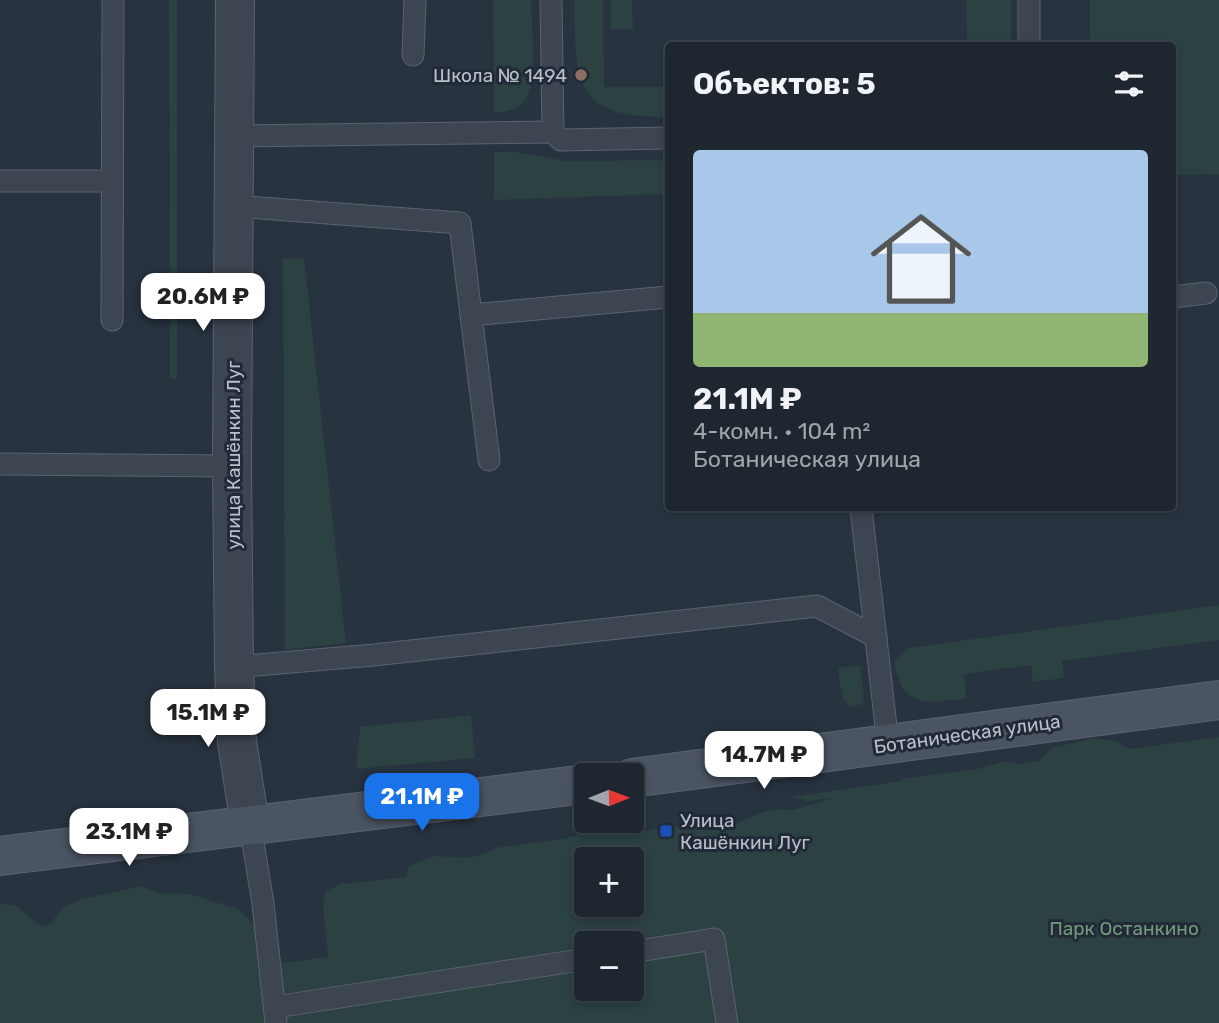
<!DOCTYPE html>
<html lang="ru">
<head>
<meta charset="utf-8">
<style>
  body { margin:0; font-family:Rubik,sans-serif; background:#2b323c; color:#f1f3f6; height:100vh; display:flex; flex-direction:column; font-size:26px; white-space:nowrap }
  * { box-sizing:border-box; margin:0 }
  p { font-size:23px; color:#a1a5ab }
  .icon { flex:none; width:38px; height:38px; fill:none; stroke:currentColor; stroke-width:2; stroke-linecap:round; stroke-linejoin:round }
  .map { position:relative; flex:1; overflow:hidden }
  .drawer { position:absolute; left:665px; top:42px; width:511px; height:469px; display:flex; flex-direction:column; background:#1e2630; border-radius:7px; box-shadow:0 4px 10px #0003,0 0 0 2px #3c434c }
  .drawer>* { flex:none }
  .needle { width:46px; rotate:89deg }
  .buttons { position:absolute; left:574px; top:763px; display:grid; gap:14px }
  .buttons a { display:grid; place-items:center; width:70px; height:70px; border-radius:7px; background:#1e2630; box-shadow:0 4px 10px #0003,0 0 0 2px #3c434c; font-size:35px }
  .price { position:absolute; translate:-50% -60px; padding:0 16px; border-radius:14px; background:#fff; color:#222; font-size:23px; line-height:46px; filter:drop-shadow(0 2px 4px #0008) }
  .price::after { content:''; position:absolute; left:50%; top:42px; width:21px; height:16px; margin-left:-10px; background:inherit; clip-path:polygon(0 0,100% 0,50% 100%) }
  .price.on { background:#1a73e8; color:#fff }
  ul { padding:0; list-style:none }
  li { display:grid; align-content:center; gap:14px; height:371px; padding:0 28px }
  li span { display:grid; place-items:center; height:217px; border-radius:7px; color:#555 }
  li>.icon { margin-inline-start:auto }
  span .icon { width:126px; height:126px; fill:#fffc; stroke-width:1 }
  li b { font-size:30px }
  h2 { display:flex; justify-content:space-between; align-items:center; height:84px; padding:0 28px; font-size:30px }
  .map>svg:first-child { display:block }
  .green { fill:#2b4142; fill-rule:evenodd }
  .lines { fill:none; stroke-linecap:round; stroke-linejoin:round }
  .service-casing { stroke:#5a636e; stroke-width:23 }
  .minor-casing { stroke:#5a636e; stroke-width:40 }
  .secondary-casing { stroke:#5a636e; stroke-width:40 }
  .service { stroke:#3c4550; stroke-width:21 }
  .minor { stroke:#3c4550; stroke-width:38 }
  .secondary { stroke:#4b5463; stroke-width:38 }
  .education-dot { fill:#8d6e63; stroke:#212a36; stroke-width:2.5 }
  .transit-dot { fill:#1a4fb4; stroke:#212a36; stroke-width:2.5 }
  .labels { text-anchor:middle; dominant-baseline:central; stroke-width:6; stroke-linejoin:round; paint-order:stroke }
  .poi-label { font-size:19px; fill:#b9c0ca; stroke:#212a36; text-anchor:end }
  .street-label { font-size:19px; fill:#b9c0ca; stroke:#212a36 }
  .park-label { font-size:19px; fill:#729a7b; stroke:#212a36 }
</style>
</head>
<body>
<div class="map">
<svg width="1219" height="1023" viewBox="0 0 1219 1023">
  <rect width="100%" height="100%" fill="#283340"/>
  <g class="green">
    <polygon points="169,0 177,0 177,378 170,378"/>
    <path d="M493,0H531C531,23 539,86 524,102C516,110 505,112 494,113Z"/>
    <path d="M574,0H603L604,87H668V117C572,118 576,82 574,0Z"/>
    <polygon points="611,0 632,0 633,29 611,29"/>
    <polygon points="966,0 1011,0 1011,45 967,45"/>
    <polygon points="1090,0 1219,0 1219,174 1173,175 1172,46 1090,45"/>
    <polygon points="494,152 515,152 566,161 668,160 668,194 494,200"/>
    <polygon points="304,258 346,643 285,650 283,259"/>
    <path d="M1219,605V640L1062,661L1064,678L1033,682L1031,665L964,674L966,698C929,704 901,709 894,661L909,648Z"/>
    <path d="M860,665L864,696L862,704L852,707C839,700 840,681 838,668Z"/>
    <polygon points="471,715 475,758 356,769 360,727"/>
    <path d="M1219,737V1023H0V904L15,905L41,926L50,924L64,907L82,899L141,886L159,893L189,894L238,909L257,927L263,944L259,966L328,957L323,903L326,891L341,884L406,877L408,866L434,856L471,858L500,847L564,839L593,830L637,832L717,819L735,824L763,812L776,809L792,810L834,798L807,801L792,797L901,781L905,778L978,769L1005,761L1017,764L1039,761L1052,748L1095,738L1117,741L1129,749ZM586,859H632V905H586ZM586,943H632V989H586Z"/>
  </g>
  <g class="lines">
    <defs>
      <g id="service">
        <polyline points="551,0 553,132"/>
        <polyline points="1029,0 1029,46"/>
        <polyline points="413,55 415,0"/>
        <polyline points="234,136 553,132 561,140 668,138"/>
        <polyline points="0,181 112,181"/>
        <polyline points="234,206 460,223 471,315 668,297"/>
        <polyline points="1172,297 1206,293"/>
        <polyline points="471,315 489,460"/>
        <polyline points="112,320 113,0"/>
        <polyline points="0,464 232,466"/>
        <polyline points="861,508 888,744"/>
        <polyline points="234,667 374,655 817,606 876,637"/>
        <polyline points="250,824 263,904 276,1023"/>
        <polyline points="632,952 714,939 727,1023"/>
        <polyline points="275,1007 586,959"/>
      </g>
      <polyline id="minor" points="235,0 232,466 234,667 237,742 250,824"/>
      <g id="secondary">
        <polyline points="632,778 1219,700"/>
        <polyline points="0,856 586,784"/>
      </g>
    </defs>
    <use href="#service" class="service-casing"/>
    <use href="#minor" class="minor-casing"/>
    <use href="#secondary" class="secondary-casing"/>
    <use href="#service" class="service"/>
    <use href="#minor" class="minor"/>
    <use href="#secondary" class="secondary"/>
  </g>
  <circle class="education-dot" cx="581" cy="75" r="7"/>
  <rect class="transit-dot" x="659" y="824" width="14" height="14" rx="3.5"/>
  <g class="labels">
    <g class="poi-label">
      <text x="567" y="75">Школа № 1494</text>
      <text x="680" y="820" text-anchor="start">Улица<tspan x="680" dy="22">Кашёнкин Луг</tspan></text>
    </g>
    <g class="street-label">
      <text transform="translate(233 455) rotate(-90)">улица Кашёнкин Луг</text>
      <text transform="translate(967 734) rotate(-8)">Ботаническая улица</text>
    </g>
    <g class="park-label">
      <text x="1124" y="928">Парк Останкино</text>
    </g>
  </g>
</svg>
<div class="buttons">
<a><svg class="needle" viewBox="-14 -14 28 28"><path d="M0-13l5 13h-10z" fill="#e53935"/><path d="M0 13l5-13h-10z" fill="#a1a5ab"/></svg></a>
<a>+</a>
<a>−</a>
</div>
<b class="price" style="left:203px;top:333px">20.6M ₽</b>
<b class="price" style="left:208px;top:749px">15.1M ₽</b>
<b class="price" style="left:764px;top:791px">14.7M ₽</b>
<b class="price on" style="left:422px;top:833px">21.1M ₽</b>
<b class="price" style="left:129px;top:868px">23.1M ₽</b>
<section class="drawer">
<h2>Объектов: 5<svg class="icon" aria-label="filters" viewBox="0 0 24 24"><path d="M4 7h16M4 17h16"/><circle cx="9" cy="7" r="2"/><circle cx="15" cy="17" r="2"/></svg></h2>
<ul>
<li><span style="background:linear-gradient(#a9c7e8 75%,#8fb573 0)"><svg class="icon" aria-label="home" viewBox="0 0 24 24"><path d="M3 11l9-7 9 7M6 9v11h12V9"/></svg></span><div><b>21.1M ₽</b><p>4-комн. · 104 m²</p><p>Ботаническая улица</p></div></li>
</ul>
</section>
</div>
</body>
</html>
